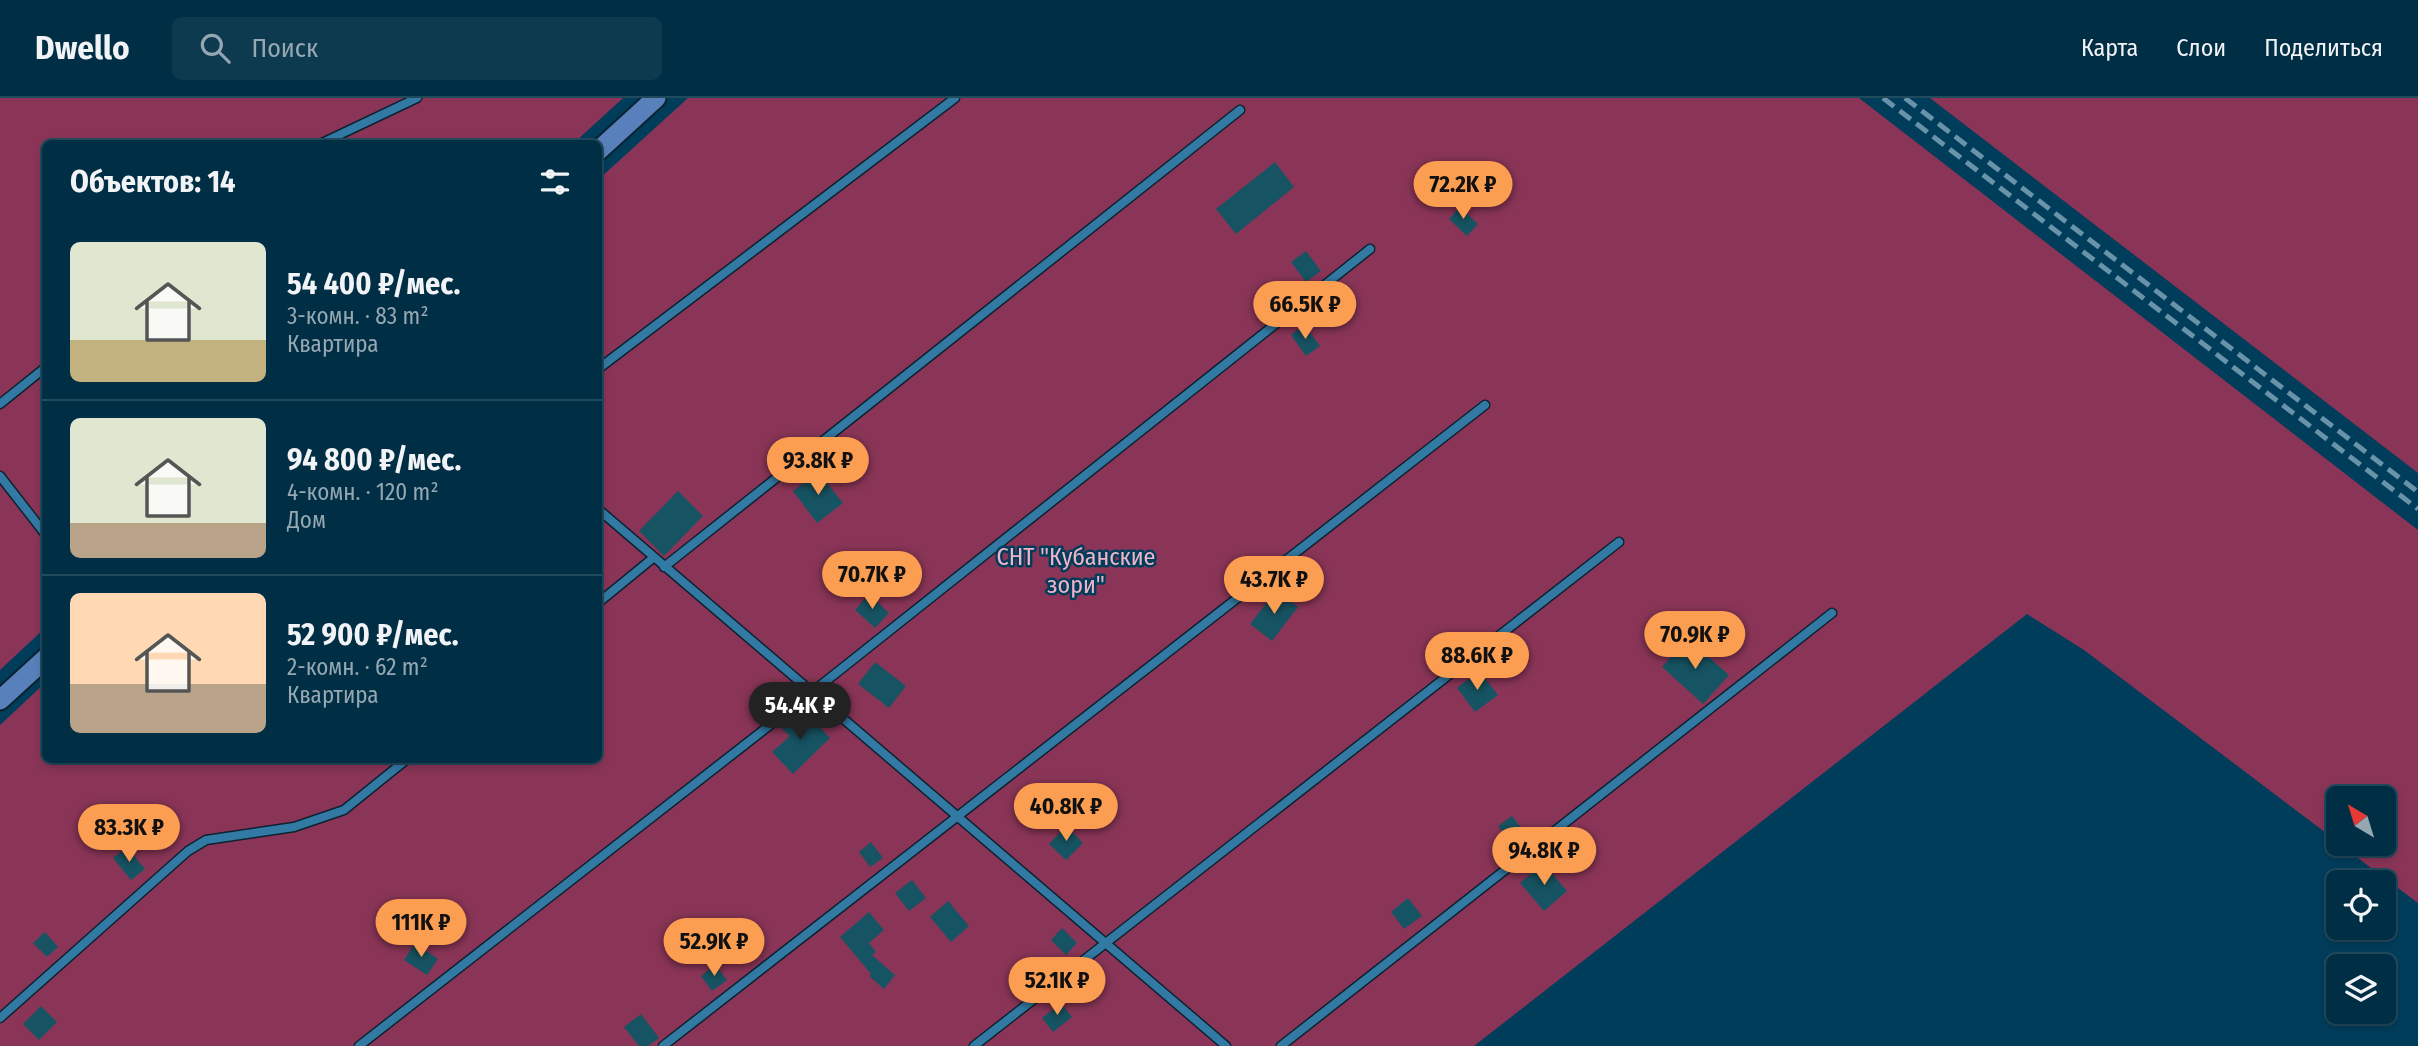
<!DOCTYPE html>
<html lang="ru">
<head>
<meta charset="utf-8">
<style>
  body { margin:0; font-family:"Fira Sans Condensed",sans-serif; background:#0e3a4f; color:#f1f3f6; height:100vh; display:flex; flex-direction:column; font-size:26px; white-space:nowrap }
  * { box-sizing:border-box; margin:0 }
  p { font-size:23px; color:#95a8b2 }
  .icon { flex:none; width:38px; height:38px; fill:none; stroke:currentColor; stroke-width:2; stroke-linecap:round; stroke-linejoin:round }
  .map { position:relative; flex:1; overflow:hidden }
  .sheet { position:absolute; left:42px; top:42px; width:560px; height:623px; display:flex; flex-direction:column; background:#002e44; border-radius:10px; box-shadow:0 4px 10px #0003,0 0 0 2px #224a5d }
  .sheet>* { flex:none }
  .needle { width:46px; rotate:322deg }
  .tools { position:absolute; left:2326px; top:688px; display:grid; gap:14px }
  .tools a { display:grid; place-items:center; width:70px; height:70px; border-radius:10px; background:#002e44; box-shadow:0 4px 10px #0003,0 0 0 2px #224a5d; font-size:35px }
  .price { position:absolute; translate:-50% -60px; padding:0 16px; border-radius:24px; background:#fb9e51; color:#111; font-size:23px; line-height:46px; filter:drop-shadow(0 2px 4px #0008) }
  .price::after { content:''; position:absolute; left:50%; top:42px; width:21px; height:16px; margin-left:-10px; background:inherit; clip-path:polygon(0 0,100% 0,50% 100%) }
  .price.selected { background:#222; color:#fff }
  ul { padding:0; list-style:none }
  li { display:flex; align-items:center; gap:21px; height:175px; padding:0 28px }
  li+li { border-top:2px solid #224a5d }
  li span { display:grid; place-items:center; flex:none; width:196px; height:140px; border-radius:10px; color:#555 }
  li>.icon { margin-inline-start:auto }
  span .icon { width:84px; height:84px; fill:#fffc; stroke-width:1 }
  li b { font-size:30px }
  h2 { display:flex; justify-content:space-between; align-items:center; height:84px; padding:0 28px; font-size:30px }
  header { display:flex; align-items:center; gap:42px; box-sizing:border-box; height:98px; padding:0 35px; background:#002e44; border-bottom:2px solid #224a5d }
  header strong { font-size:33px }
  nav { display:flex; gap:38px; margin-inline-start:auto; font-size:24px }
  .search { width:490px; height:63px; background:#0e3a4f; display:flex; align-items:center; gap:18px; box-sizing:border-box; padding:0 24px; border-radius:10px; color:#95a8b2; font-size:26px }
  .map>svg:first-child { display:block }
  .green { fill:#8a3557 }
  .building { fill:#175463 }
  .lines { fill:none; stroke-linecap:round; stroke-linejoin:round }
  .service-casing { stroke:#0c2230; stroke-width:11 }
  .secondary-casing { stroke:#0c2230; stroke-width:23 }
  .service { stroke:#327aa4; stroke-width:8 }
  .secondary { stroke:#5881bb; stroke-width:19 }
  .rail { stroke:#6993a9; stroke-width:5; stroke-dasharray:14 7; stroke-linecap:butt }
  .labels { text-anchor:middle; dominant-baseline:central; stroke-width:5; stroke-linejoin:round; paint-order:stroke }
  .park-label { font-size:24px; fill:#f1b3c7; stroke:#003d5b }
</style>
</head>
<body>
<header>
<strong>Dwello</strong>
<div class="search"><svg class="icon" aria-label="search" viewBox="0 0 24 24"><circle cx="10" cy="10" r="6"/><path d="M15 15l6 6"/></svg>Поиск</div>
<nav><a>Карта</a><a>Слои</a><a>Поделиться</a></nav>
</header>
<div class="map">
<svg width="2418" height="948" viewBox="0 0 2418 948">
  <rect width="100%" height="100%" fill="#003d5b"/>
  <g class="green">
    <polygon points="0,0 623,0 574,45 46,46 45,530 0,572"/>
    <polygon points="688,0 1859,0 2418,432 2418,805 2339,746 2384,746 2384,700 2338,700 2338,744 2084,552 2027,516 1474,948 0,948 0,627 45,585 46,662 598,662 599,81"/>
    <polygon points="1930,0 2418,0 2418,375"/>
  </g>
  <g class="building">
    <polygon points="1275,64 1294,89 1236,136 1216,111"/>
    <polygon points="1460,109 1478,126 1467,138 1449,121"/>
    <polygon points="1306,153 1321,173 1306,184 1291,164"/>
    <polygon points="1304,227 1320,248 1306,258 1291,237"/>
    <polygon points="818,374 843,405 817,425 793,393"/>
    <polygon points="678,393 703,418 664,458 639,433"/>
    <polygon points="1276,493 1298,509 1272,543 1250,526"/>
    <polygon points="869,496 889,515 875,530 855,512"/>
    <polygon points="1687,540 1729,577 1703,606 1662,569"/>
    <polygon points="875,564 906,588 889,610 858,586"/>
    <polygon points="1479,573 1498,597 1475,614 1457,590"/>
    <polygon points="802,611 830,640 793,676 772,654 790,638 782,631"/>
    <polygon points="1512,718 1524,734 1511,744 1498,728"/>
    <polygon points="1066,728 1083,745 1066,762 1049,746"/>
    <polygon points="871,744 883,760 870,769 859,754"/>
    <polygon points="127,749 145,771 131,782 113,760"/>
    <polygon points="1543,765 1567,793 1544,813 1520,785"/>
    <polygon points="912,782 926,800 909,813 895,795"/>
    <polygon points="1408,800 1422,818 1404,831 1391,814"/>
    <polygon points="948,803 969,828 951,844 930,819"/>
    <polygon points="869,814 884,832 869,845 876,854 872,857 895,877 884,891 869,878 871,876 840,839"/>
    <polygon points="1062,830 1077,845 1066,857 1051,842"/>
    <polygon points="45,834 58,849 47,859 33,845"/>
    <polygon points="415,845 438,861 427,877 404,862"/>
    <polygon points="715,867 727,882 712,893 701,878"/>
    <polygon points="1061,905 1072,919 1053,934 1042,920"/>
    <polygon points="41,908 57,924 39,942 23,926"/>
    <polygon points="641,916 659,940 648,948 639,948 624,929"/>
  </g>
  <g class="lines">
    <defs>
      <g id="service">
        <polyline points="320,46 417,0"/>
        <polyline points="598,271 955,0"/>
        <polyline points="0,306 46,269"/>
        <polyline points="0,378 46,437"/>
        <polyline points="598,411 1226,948"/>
        <polyline points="664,469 1240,12"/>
        <polyline points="598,505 653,460"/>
        <polyline points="0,920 188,753 206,742 294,729 344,712 406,662"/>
        <polyline points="359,948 811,595 1370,151"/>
        <polyline points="663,948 1485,307"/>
        <polyline points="974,948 1619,444"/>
        <polyline points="1281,948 1832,515"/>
      </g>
      <g id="secondary">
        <polyline points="598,53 656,0"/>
        <polyline points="0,602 46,560"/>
      </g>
    </defs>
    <use href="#service" class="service-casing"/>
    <use href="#secondary" class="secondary-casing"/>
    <use href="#service" class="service"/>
    <use href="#secondary" class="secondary"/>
    <g class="rail">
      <polyline points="1883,0 2418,411"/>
      <polyline points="1905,0 2418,394"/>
    </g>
  </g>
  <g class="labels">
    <g class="park-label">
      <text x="1076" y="459">СНТ "Кубанские<tspan x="1076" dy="28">зори"</tspan></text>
    </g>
  </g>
</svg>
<div class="tools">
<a><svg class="needle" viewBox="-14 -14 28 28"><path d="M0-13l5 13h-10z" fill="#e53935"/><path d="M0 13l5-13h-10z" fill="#95a8b2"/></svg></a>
<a><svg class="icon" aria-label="locate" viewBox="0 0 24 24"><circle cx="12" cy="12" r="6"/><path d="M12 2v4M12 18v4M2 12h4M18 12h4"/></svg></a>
<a><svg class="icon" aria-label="layers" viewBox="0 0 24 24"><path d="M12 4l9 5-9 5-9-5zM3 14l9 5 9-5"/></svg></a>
</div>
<b class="price" style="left:1463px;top:123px">72.2K ₽</b>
<b class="price" style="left:1305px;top:243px">66.5K ₽</b>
<b class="price" style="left:818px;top:399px">93.8K ₽</b>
<b class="price" style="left:872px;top:513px">70.7K ₽</b>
<b class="price" style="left:1274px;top:518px">43.7K ₽</b>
<b class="price" style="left:1695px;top:573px">70.9K ₽</b>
<b class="price" style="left:1477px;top:594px">88.6K ₽</b>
<b class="price selected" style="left:800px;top:644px">54.4K ₽</b>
<b class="price" style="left:1066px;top:745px">40.8K ₽</b>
<b class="price" style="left:129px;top:766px">83.3K ₽</b>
<b class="price" style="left:1544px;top:789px">94.8K ₽</b>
<b class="price" style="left:421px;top:861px">111K ₽</b>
<b class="price" style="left:714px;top:880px">52.9K ₽</b>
<b class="price" style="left:1057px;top:919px">52.1K ₽</b>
<section class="sheet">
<h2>Объектов: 14<svg class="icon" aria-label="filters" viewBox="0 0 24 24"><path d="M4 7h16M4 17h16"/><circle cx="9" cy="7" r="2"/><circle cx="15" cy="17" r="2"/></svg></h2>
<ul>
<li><span style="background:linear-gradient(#dfe7d0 70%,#c2b280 0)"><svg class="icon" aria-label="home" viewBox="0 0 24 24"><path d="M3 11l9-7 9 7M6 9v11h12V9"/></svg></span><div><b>54 400 ₽/мес.</b><p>3-комн. · 83 m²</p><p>Квартира</p></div></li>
<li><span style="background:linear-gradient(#dfe7d0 75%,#b9a48a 0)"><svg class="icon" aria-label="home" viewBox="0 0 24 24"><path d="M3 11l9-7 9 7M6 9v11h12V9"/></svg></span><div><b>94 800 ₽/мес.</b><p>4-комн. · 120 m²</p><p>Дом</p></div></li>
<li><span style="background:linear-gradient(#ffd9b3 65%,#b9a48a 0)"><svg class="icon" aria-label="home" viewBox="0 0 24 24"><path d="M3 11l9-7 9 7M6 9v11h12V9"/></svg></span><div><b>52 900 ₽/мес.</b><p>2-комн. · 62 m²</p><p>Квартира</p></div></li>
</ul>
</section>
</div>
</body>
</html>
